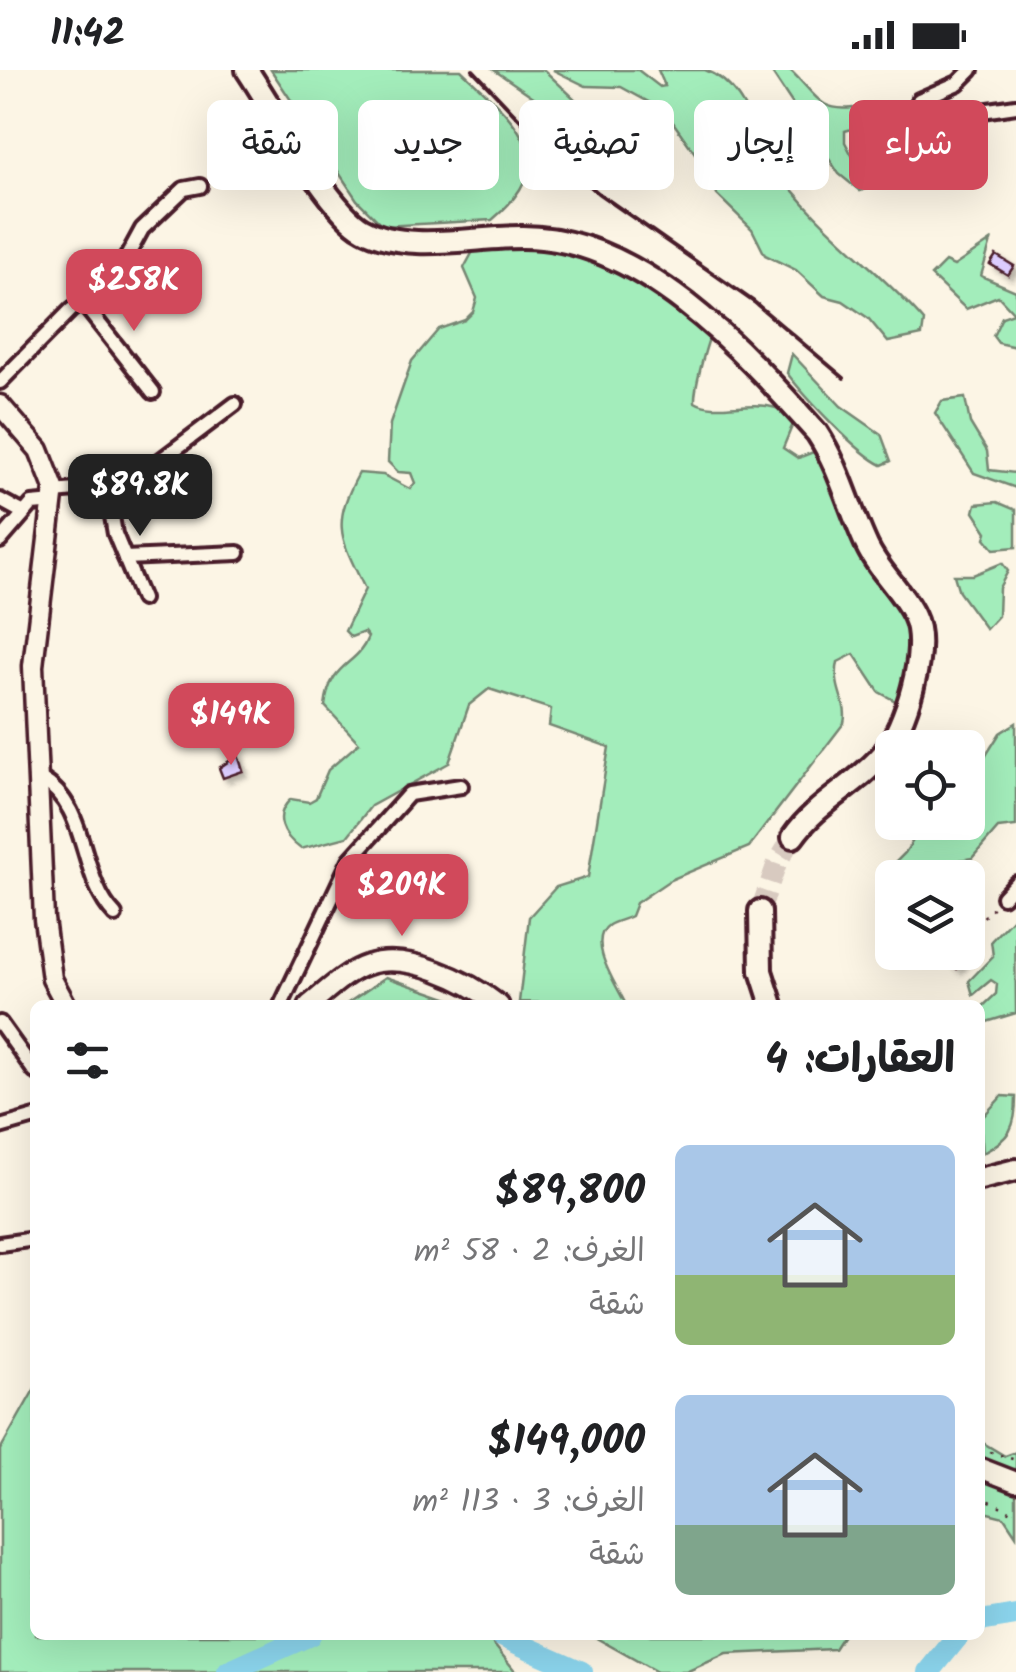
<!DOCTYPE html>
<html lang="ar">
<head>
<meta charset="utf-8">
<style>
  body { margin:0; font-family:Kalam,"Playpen Sans Arabic",sans-serif; background:#f6f6f6; color:#202124; direction:rtl; height:100vh; display:flex; flex-direction:column; font-size:38px; white-space:nowrap }
  * { box-sizing:border-box; margin:0 }
  p { font-size:32px; color:#757577 }
  .icon { flex:none; width:55px; height:55px; fill:none; stroke:currentColor; stroke-width:2; stroke-linecap:round; stroke-linejoin:round }
  .map { position:relative; flex:1; overflow:hidden; direction:ltr }
  .side { position:absolute; left:30px; top:930px; width:955px; height:640px; display:flex; flex-direction:column; background:#fff; border-radius:15px; box-shadow:0 10px 40px #0002; direction:rtl }
  .side>* { flex:none }
  .top-card { position:absolute; left:30px; top:30px; width:958px; height:90px; direction:rtl; display:flex; gap:20px }
  .fabs { position:absolute; left:875px; top:660px; display:grid; gap:20px }
  .fabs a { display:grid; place-items:center; width:110px; height:110px; border-radius:15px; background:#fff; box-shadow:0 10px 40px #0002; font-size:50px }
  .price { position:absolute; translate:-50% -85px; padding:0 22px; border-radius:20px; background:#d1495b; color:#fff; font-size:32px; line-height:65px; filter:drop-shadow(0 2px 5px #0008) }
  .price::after { content:''; position:absolute; left:50%; top:60px; width:30px; height:22px; margin-left:-15px; background:inherit; clip-path:polygon(0 0,100% 0,50% 100%) }
  .price.active { background:#222; color:#fff }
  ul { padding:0; list-style:none }
  li { display:flex; align-items:center; gap:30px; height:250px; padding:0 30px }
  li span { display:grid; place-items:center; flex:none; width:280px; height:200px; border-radius:15px; color:#555 }
  li>.icon { margin-inline-start:auto }
  span .icon { width:120px; height:120px; fill:#fffc; stroke-width:1 }
  li b { font-size:42px }
  h2 { display:flex; justify-content:space-between; align-items:center; height:120px; padding:0 30px; font-size:42px }
  .pill { padding:0 35px; border-radius:15px; background:#fff; box-shadow:0 10px 40px #0002; font-size:35px; line-height:90px }
  .pill.active { background:#d1495b; color:#fff }
  .status { display:flex; justify-content:space-between; align-items:center; height:70px; padding:0 50px; background:#fff; direction:ltr }
  .status svg { height:28px; fill:currentColor }
  .map>svg:first-child { display:block }
  .green { fill:#a3edbb; stroke:#768673; stroke-width:2.5 }
  .lines { fill:none; stroke-linecap:round; stroke-linejoin:round }
  .river { stroke:#8bd4ec; stroke-width:22 }
  .building { fill:#dcccfe; stroke:#4a1f2b; stroke-width:2.5; filter:url(#shadow) }
  .primary-tunnel { stroke:#d8cac0; stroke-width:20; stroke-dasharray:20 10; stroke-linecap:butt }
  .minor-casing { stroke:#4a1f2b; stroke-width:20 }
  .secondary-casing { stroke:#4a1f2b; stroke-width:25 }
  .primary-casing { stroke:#4a1f2b; stroke-width:28 }
  .path { stroke:#4a1f2b; stroke-width:2.5; stroke-dasharray:2.5 8; stroke-linecap:butt }
  .minor { stroke:#fcf5e5; stroke-width:12 }
  .secondary { stroke:#fcf5e5; stroke-width:18 }
  .primary { stroke:#fcf5e5; stroke-width:20 }
  .rail { stroke:#4a1f2b; stroke-width:4 }
</style>
</head>
<body>
<div class="status"><b>11:42</b><svg viewBox="0 0 49 12"><path d="M0 12V9h3v3zM5 12V6h3v6zM10 12V3h3v9zM15 12V0h3v12zM26 1h20v11H26zM47 4h2v5h-2z"/></svg></div>
<div class="map">
<svg width="1016" height="1602" viewBox="0 0 1016 1602">
  <defs>
    <filter id="shadow"><feDropShadow dx="4.5" dy="4.5" stdDeviation="2.5" flood-color="#0004"/></filter>
  </defs>
  <rect width="100%" height="100%" fill="#fcf5e5"/>
  <filter id="ink" filterUnits="userSpaceOnUse"><feTurbulence type="fractalNoise" baseFrequency=".01" numOctaves="2"/><feDisplacementMap in="SourceGraphic" scale="20" xChannelSelector="R" yChannelSelector="G"/><feConvolveMatrix kernelMatrix="1 2 1 2 8 2 1 2 1" color-interpolation-filters="sRGB"/></filter>
  <g filter="url(#ink)">
    <g class="green">
      <path d="M271,0H461C513,50 566,88 492,150L383,156L357,130Z"/>
      <polygon points="494,0 544,0 592,45 594,58 573,54"/>
      <path d="M553,0H638L660,17L665,16L658,0C671,0 692,0 705,0C745,14 755,66 775,97C816,157 877,197 924,251L922,265L888,272L868,248L843,231L824,226L796,200L765,185L752,159L717,125L713,100L699,89L665,41L621,17L586,16Z"/>
      <path d="M770,0H790C816,24 818,42 853,38L861,56L845,61V72L869,118L860,121L839,104Z"/>
      <polygon points="991,171 981,206 1016,221 1016,277 998,273 993,266 1002,247 1014,243 998,226 966,239 931,206 945,192 954,196"/>
      <path d="M512,176L580,180L649,215L710,266C705,279 694,320 695,332C719,347 767,321 795,349L783,378L798,388L821,379L906,545L910,572L901,634L879,622L854,584L838,592C832,621 849,632 844,653L749,777L670,810L636,833L631,846C624,850 615,851 609,855C585,871 618,917 626,935L519,932L529,847L556,817L588,807L609,677L549,656L551,639L489,619L469,635L449,693L371,736L347,767L301,779C283,766 272,746 291,729L309,732L316,728L328,700L359,673L325,636C330,591 357,597 368,567L364,562L351,567L345,561L365,519C341,468 330,456 359,403L383,405L410,419L415,413L411,403L398,402L388,392L390,354L412,291L439,259L465,250L473,242L477,228L464,198L475,178Z"/>
      <path d="M792,284L841,336L881,364L891,391L882,395C857,383 805,327 787,303Z"/>
      <polygon points="965,328 970,353 987,381 989,400 1016,403 1016,418 974,403 935,343 942,331"/>
      <polygon points="997,432 1016,440 1016,477 994,479 985,468 987,462 974,442 976,434"/>
      <polygon points="1002,493 1008,501 999,518 998,546 986,559 959,522 954,505 973,505"/>
      <polygon points="1016,653 1016,756 998,758 972,788 948,792 945,807 892,808 892,847 876,837 878,810 905,783 924,753 968,752 968,714 1000,663"/>
      <polygon points="1015,846 1016,943 980,954 980,939 996,924 997,914 991,910 973,925 969,911 993,886 991,871"/>
      <polygon points="386,907 467,935 345,935"/>
      <path d="M1002,1026L1016,1027C1016,1058 1010,1068 983,1083L980,1050Z"/>
      <polygon points="35,1318 35,1565 486,1565 516,1602 0,1602 0,1380"/>
      <polygon points="980,1371 1005,1386 1016,1382 1016,1465 1004,1447 980,1441"/>
      <polygon points="591,1565 843,1565 834,1579 726,1584 686,1602 657,1602"/>
    </g>
    <g class="lines">
      <g class="river">
        <polyline points="980,1551 1016,1545"/>
        <polyline points="499,1565 582,1602"/>
        <polyline points="228,1602 310,1565"/>
        <polyline points="929,1602 959,1565"/>
      </g>
    </g>
    <g class="building">
      <polygon points="996,185 1014,196 1008,205 990,194"/>
      <polygon points="238,685 243,701 223,708 219,698"/>
      <polygon points="968,876 973,882 957,899 940,882 968,882"/>
    </g>
    <g class="lines">
      <polyline class="primary-tunnel" points="760,841 777,793 793,767"/>
      <defs>
        <g id="minor">
          <polyline points="971,0 958,13 919,30 917,43 934,48 1016,36"/>
          <polyline points="82,232 153,322"/>
          <polyline points="0,312 71,240 117,205 142,159 184,119 200,116"/>
          <polyline points="107,417 115,464 142,529"/>
          <polyline points="54,422 109,417 137,408 235,334"/>
          <polyline points="0,430 22,442"/>
          <polyline points="0,471 32,434 54,432"/>
          <polyline points="125,488 238,483"/>
          <path d="M41,709C90,737 78,807 115,845"/>
          <polyline points="1003,827 1016,813"/>
          <polyline points="281,935 350,790 409,724 461,716"/>
          <polyline points="0,953 35,1002"/>
          <polyline points="0,1057 35,1047"/>
          <polyline points="0,1174 35,1169"/>
        </g>
        <g id="secondary">
          <polyline points="0,335 39,380 54,418 33,596 44,849 52,909 66,935"/>
          <path d="M309,935C327,921 345,902 367,895C408,881 468,911 499,935"/>
          <polyline points="980,1398 1016,1412"/>
        </g>
        <g id="primary">
          <path d="M247,0C272,37 329,141 363,159C406,183 473,167 521,167C640,166 743,280 817,363C840,398 849,438 867,476C879,502 902,520 914,546C930,578 905,658 883,684C856,716 816,733 793,767"/>
          <polyline points="760,841 761,901 772,935"/>
          <polyline points="980,1109 1016,1100"/>
        </g>
      </defs>
      <use href="#minor" class="minor-casing"/>
      <use href="#secondary" class="secondary-casing"/>
      <use href="#primary" class="primary-casing"/>
      <g class="path">
        <polyline points="969,862 996,834"/>
        <polyline points="980,1379 1016,1390"/>
        <polyline points="980,1426 1016,1444"/>
      </g>
      <use href="#minor" class="minor"/>
      <use href="#secondary" class="secondary"/>
      <use href="#primary" class="primary"/>
      <g class="rail">
        <polyline points="473,0 545,76 598,123 754,232 844,308"/>
        <polyline points="530,44 613,103"/>
      </g>
    </g>
  </g>
</svg>
<div class="fabs">
<a><svg class="icon" aria-label="locate" viewBox="0 0 24 24"><circle cx="12" cy="12" r="6"/><path d="M12 2v4M12 18v4M2 12h4M18 12h4"/></svg></a>
<a><svg class="icon" aria-label="layers" viewBox="0 0 24 24"><path d="M12 4l9 5-9 5-9-5zM3 14l9 5 9-5"/></svg></a>
</div>
<b class="price" style="left:134px;top:264px">$258K</b>
<b class="price active" style="left:140px;top:469px">$89.8K</b>
<b class="price" style="left:231px;top:698px">$149K</b>
<b class="price" style="left:402px;top:869px">$209K</b>
<div class="top-card">
<a class="pill active">شراء</a>
<a class="pill">إيجار</a>
<a class="pill">تصفية</a>
<a class="pill">جديد</a>
<a class="pill">شقة</a>
</div>
<section class="side">
<h2>العقارات: 4<svg class="icon" aria-label="filters" viewBox="0 0 24 24"><path d="M4 7h16M4 17h16"/><circle cx="9" cy="7" r="2"/><circle cx="15" cy="17" r="2"/></svg></h2>
<ul>
<li><span style="background:linear-gradient(#a9c7e8 65%,#8fb573 0)"><svg class="icon" aria-label="home" viewBox="0 0 24 24"><path d="M3 11l9-7 9 7M6 9v11h12V9"/></svg></span><div><b>$89,800</b><p>الغرف: 2 · 58 m²</p><p>شقة</p></div></li>
<li><span style="background:linear-gradient(#a9c7e8 65%,#7fa58c 0)"><svg class="icon" aria-label="home" viewBox="0 0 24 24"><path d="M3 11l9-7 9 7M6 9v11h12V9"/></svg></span><div><b>$149,000</b><p>الغرف: 3 · 113 m²</p><p>شقة</p></div></li>
</ul>
</section>
</div>
</body>
</html>
